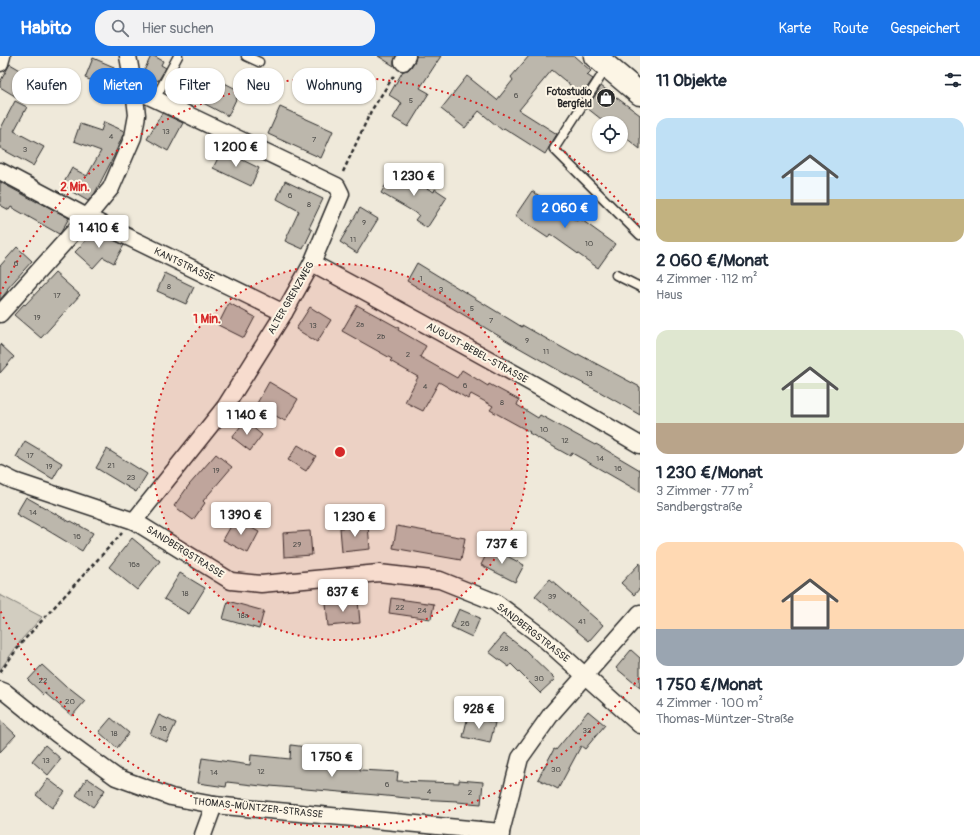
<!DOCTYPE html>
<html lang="de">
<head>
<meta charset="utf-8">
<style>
  body { margin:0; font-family:Pangolin,sans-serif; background:#f2f2f3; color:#1f2937; height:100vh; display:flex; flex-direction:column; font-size:15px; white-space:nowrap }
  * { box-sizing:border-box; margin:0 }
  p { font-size:13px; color:#747a83 }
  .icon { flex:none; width:22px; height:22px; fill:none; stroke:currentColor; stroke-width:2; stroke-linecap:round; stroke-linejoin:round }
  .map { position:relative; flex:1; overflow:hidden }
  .panel { display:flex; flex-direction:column; background:#fff; width:340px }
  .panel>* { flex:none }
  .banner { position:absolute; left:12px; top:12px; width:380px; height:36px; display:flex; gap:8px }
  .fabs { position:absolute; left:592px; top:60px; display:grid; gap:8px }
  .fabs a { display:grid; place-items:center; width:36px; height:36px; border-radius:50%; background:#fff; box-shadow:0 1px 3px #0004; font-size:20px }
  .price { position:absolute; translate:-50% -34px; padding:0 9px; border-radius:4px; background:#fff; color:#222; font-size:13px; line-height:26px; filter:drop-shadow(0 1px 2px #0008) }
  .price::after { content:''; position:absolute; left:50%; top:24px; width:12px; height:9px; margin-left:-6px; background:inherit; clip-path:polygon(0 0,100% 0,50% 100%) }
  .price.on { background:#1a73e8; color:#fff }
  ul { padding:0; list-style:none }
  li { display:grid; align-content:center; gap:8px; height:212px; padding:0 16px }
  li span { display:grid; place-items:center; height:124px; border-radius:12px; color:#555 }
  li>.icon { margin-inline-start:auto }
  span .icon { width:72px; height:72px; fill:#fffc; stroke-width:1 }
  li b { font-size:17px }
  h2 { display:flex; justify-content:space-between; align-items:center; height:48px; padding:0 16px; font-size:17px }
  .chip { padding:0 14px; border-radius:16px; background:#fff; box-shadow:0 1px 3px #0004; font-size:14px; line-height:36px }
  .chip.on { background:#1a73e8; color:#fff }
  header { display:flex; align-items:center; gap:24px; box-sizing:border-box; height:56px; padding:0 20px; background:#1a73e8; color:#fff }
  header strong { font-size:19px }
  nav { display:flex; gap:22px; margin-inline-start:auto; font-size:14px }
  .search { width:280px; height:36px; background:#f2f2f3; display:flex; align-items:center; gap:10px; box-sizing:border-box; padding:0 14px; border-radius:16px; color:#747a83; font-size:15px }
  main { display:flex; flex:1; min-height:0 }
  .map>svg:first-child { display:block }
  .green { fill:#d2cdc0; stroke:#7e7c76 }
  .building { fill:#bcb7ac; stroke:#2b2b2b }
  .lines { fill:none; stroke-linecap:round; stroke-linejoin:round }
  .lane-casing { stroke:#2b2b2b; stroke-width:11 }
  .street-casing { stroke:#2b2b2b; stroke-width:19 }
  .primary-casing { stroke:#2b2b2b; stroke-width:25 }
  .path { stroke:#2b2b2b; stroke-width:2.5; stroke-dasharray:4 3; stroke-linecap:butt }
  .lane { stroke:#fcf5e5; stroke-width:8 }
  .street { stroke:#fcf5e5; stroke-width:16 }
  .primary { stroke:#fcf5e5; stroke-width:22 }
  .ring { fill:none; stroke:#d62828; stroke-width:2; stroke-dasharray:2 4 }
  .labels { text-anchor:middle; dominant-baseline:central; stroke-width:4; stroke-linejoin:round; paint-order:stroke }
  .number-label { font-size:8px; fill:#4f4e4b }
  .poi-label { font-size:10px; font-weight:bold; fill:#2b2b2b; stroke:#fcf5e5; text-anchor:end }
  .street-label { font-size:10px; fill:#2b2b2b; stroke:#fcf5e5 }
  .centre { fill:#d62828; stroke:#fcf5e5; stroke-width:2 }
  .ring-label { font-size:12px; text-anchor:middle; font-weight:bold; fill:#d62828; stroke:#fcf5e5; stroke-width:4; stroke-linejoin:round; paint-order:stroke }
</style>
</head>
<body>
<header>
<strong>Habito</strong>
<div class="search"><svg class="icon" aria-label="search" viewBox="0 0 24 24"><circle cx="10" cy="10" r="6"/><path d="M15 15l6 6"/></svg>Hier suchen</div>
<nav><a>Karte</a><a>Route</a><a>Gespeichert</a></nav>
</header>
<main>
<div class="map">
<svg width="640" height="779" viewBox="0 0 640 779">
  <rect width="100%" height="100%" fill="#efe9da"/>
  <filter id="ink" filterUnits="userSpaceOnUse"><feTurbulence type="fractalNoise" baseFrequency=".025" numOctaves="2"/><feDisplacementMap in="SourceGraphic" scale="8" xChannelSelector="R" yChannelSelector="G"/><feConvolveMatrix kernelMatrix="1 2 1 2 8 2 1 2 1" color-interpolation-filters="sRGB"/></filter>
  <g filter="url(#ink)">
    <polygon class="green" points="0,539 42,561 22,583 0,614"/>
    <g class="building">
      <polygon points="151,0 154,0 163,5 161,9 166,12 158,25 143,17"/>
      <polygon points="378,0 396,0 394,5 394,10"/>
      <polygon points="416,0 441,0 420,32 429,37 408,71 393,62 402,47 389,39 403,15 408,14 411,11 415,5"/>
      <polygon points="529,0 574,0 591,15 587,19 593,23 582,39 552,14 519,54 557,78 545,98 504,72 502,74 479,55 465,72 441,53 467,20 497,44 513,24 511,21"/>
      <polygon points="93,2 114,11 106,30 85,22"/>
      <polygon points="10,8 29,19 24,26 32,31 23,45 0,31 0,26"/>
      <polygon points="175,17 200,31 207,18 240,35 228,60 182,36 180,38 168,31"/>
      <polygon points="601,30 640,59 640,93 621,78 621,67 606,67 587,52"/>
      <polygon points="15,45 27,51 14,75 44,91 33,110 0,92 0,74"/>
      <polygon points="280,51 333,75 321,102 268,78"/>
      <polygon points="162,57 183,67 168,95 147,83"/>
      <polygon points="104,66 124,75 124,76 114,100 95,137 88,145 62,130 72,112 87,120 101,95 74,85 80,68 101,75"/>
      <polygon points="222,94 259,112 251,130 213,112"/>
      <polygon points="394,114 434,136 435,133 447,141 427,172 415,164 419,159 381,137"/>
      <polygon points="285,125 323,143 309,172 312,174 303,193 285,185 299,155 277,143"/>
      <polygon points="0,126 37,146 37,145 69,162 61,176 59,178 11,151 9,154 0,149"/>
      <polygon points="532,135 577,165 579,162 615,188 598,212 550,178 548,182 515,160"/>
      <polygon points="360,152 378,163 357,197 340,186"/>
      <polygon points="95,175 124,189 114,207 103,201 93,212 75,196"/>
      <polygon points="17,191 32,205 7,233 8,234 0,244 0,210"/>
      <polygon points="417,207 522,271 522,269 577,300 578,298 640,331 640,359 600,336 567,319 509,286 407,225"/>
      <polygon points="55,217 80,239 41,282 14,259 24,248 25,249"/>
      <polygon points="165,217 194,231 186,248 157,235"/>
      <polygon points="229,247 255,261 244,282 218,269"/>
      <polygon points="357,249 399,272 398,274 426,290 420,301 457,322 462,314 488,330 489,328 519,344 517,349 538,362 540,359 595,389 596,388 640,414 640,436 572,397 570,400 529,377 530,376 490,354 493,350 471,338 468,343 439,326 423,355 405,346 418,321 390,305 392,303 342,275"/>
      <polygon points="310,251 331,264 317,286 296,273"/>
      <polygon points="0,288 14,301 0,317"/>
      <polygon points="269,326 298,343 285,365 256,349"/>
      <polygon points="245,365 262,379 250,395 232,381"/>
      <polygon points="25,385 62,407 53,423 16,401"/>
      <polygon points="298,389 316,400 306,415 288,404"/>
      <polygon points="107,393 147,418 136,436 96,412"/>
      <polygon points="216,398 232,411 203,445 205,447 193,464 174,450 189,429"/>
      <polygon points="26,441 70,466 71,465 93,477 82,495 42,471 41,472 16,458"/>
      <polygon points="235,463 259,476 248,497 223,484"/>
      <polygon points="368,469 370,493 342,496 340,472"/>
      <polygon points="397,470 465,482 461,504 393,492"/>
      <polygon points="310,475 312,499 284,501 283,477"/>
      <polygon points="132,482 160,505 137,534 109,511"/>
      <polygon points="490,491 524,509 515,526 481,509"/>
      <polygon points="640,507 640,532 634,539 621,527"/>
      <polygon points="180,517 205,532 189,558 164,543"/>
      <polygon points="550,523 603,569 589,585 535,540"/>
      <polygon points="391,542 434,548 431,563 389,557"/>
      <polygon points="358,544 360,567 328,570 326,547"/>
      <polygon points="228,545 264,555 259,573 223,563"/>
      <polygon points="459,553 480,562 472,581 451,571"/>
      <polygon points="504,578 525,594 555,623 540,637 511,608 509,611 489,596"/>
      <polygon points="631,594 640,602 640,632 616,612"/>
      <polygon points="42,609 66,631 67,631 85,645 72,660 45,637 44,639 28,624"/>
      <polygon points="588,655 605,669 585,693 581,690 558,733 538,723 554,693 556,694"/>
      <polygon points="159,659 176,667 167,686 150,678"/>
      <polygon points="468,660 495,667 490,687 463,681"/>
      <polygon points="111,662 129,677 117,692 99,676"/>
      <polygon points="0,664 16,679 0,696"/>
      <polygon points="45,689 61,703 48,719 32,705"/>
      <polygon points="291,689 314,692 313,705 360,708 360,714 398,716 397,725 459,727 459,724 483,726 481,748 457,746 457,745 417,743 376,739 270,730 270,731 227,726 226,731 198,727 202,702 250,709 251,699 290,703"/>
      <polygon points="87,722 105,734 93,751 76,739"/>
      <polygon points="48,723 65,736 52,752 36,739"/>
    </g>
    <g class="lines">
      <defs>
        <g id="lane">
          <polyline points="246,0 259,6"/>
          <polyline points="607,11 554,93 640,179"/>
          <polyline points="155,43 178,0"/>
          <polyline points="616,219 640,231"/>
        </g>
        <g id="street">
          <polyline points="403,6 407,0"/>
          <polyline points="0,7 2,0"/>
          <polyline points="0,115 87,161 284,257"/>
          <path d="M312,207C422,266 532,326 640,389"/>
          <polyline points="0,258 87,161 111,132 133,81 137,59 134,33 128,0"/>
          <polyline points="0,418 14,425 134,465 231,525 261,528 379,517 440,524 495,546 542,581 640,669"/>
          <polyline points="134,465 225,351 284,257 312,207 341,138 337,130 134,33"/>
          <polyline points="0,634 5,636 57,678 116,721 171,741 214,749 501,776"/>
          <polyline points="203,779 214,749"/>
          <polyline points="501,779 501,776 520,702 552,657 640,557"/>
        </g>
        <polyline id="primary" points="595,0 640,38"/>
      </defs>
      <use href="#lane" class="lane-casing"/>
      <use href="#street" class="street-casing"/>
      <use href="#primary" class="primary-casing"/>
      <g class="path">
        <polyline points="343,116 371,55 395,18"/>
        <polyline points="0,616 24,584 122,477"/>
      </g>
      <use href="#lane" class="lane"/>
      <use href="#street" class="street"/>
      <use href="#primary" class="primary"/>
    </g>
  </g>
  <circle cx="340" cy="396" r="188" fill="#d62828" fill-opacity=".12"/>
  <g class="ring">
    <circle cx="340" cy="396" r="188"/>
    <path d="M639 622A375 375 0 0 1 0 554M0 238A375 375 0 0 1 639 170"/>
  </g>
  <defs>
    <symbol id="shop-disc" viewBox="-11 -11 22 22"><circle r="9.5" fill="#2b2b2b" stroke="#fcf5e5"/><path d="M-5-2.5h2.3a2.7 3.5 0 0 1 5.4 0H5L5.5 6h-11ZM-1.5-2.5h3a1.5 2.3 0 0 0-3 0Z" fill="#fff"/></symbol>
  </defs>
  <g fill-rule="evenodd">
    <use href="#shop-disc" x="595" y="31" width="22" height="22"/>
  </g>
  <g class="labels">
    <g class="number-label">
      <text x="516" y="39">6</text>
      <text x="411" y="44">5</text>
      <text x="166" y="75">13</text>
      <text x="111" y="80">4</text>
      <text x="314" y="83">7</text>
      <text x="25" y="93">3</text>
      <text x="290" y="139">6</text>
      <text x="309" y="148">8</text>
      <text x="364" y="166">9</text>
      <text x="353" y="183">11</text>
      <text x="589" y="187">10</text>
      <text x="16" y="207">6</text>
      <text x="421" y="222">1</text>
      <text x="169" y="230">8</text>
      <text x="441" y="233">3</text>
      <text x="57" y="239">17</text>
      <text x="472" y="252">5</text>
      <text x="37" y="261">19</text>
      <text x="491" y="264">7</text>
      <text x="360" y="268">2a</text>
      <text x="313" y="269">13</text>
      <text x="381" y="280">2b</text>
      <text x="527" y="284">9</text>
      <text x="546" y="295">11</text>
      <text x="408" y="298">2</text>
      <text x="589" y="317">13</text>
      <text x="465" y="329">6</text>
      <text x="425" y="330">4</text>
      <text x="502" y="346">8</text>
      <text x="544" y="373">10</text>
      <text x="565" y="384">12</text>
      <text x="30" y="399">17</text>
      <text x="600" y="402">14</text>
      <text x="111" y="409">21</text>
      <text x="49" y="410">19</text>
      <text x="618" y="412">16</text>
      <text x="216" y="414">19</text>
      <text x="131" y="421">23</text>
      <text x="33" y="456">14</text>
      <text x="77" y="480">16</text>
      <text x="297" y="488">29</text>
      <text x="134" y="508">16a</text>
      <text x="185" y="537">18</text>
      <text x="552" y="540">39</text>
      <text x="400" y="551">22</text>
      <text x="422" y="554">24</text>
      <text x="243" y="559">18a</text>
      <text x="582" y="565">41</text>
      <text x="465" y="567">26</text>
      <text x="504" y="592">28</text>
      <text x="539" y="622">30</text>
      <text x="43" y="624">22</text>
      <text x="70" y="645">20</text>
      <text x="163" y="672">16</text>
      <text x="587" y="674">32</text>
      <text x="114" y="677">18</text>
      <text x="46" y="704">13</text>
      <text x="556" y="713">30</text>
      <text x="261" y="715">12</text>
      <text x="214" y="716">14</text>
      <text x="387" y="728">6</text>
      <text x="429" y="735">4</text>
      <text x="470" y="736">2</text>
      <text x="90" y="737">11</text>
    </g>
    <g class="poi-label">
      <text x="592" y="36">Fotostudio<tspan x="592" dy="12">Bergfeld</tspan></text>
    </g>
    <g class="street-label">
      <text transform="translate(184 209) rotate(26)">KANTSTRASSE</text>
      <text transform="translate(291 242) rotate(-60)">ALTER GRENZWEG</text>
      <text transform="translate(477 297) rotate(29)">AUGUST-BEBEL-STRASSE</text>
      <text transform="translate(185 496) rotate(32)">SANDBERGSTRASSE</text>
      <text transform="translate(533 577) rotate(38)">SANDBERGSTRASSE</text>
      <text transform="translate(258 752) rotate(6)">THOMAS-MÜNTZER-STRASSE</text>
    </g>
  </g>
  <circle cx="340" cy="396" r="6" class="centre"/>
  <g class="ring-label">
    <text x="75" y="135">2 Min.</text>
    <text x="207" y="267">1 Min.</text>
  </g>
</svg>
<div class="fabs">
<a><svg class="icon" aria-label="locate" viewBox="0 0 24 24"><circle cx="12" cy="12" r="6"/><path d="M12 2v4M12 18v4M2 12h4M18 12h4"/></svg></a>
</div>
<b class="price" style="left:236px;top:112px">1 200 €</b>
<b class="price" style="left:414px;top:141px">1 230 €</b>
<b class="price on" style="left:565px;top:173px">2 060 €</b>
<b class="price" style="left:99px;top:193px">1 410 €</b>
<b class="price" style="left:247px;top:380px">1 140 €</b>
<b class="price" style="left:241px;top:480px">1 390 €</b>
<b class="price" style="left:355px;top:482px">1 230 €</b>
<b class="price" style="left:502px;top:509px">737 €</b>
<b class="price" style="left:343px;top:557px">837 €</b>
<b class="price" style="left:479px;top:674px">928 €</b>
<b class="price" style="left:332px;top:722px">1 750 €</b>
<div class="banner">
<a class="chip">Kaufen</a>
<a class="chip on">Mieten</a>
<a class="chip">Filter</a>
<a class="chip">Neu</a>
<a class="chip">Wohnung</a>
</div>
</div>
<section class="panel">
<h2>11 Objekte<svg class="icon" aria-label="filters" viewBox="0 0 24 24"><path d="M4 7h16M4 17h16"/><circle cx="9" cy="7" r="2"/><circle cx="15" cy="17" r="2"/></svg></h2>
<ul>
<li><span style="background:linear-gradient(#bfe0f5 65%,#c2b280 0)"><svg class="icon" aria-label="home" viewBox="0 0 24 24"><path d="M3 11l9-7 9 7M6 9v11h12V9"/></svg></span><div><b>2 060 €/Monat</b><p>4 Zimmer · 112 m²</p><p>Haus</p></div></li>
<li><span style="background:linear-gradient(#dfe7d0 75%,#b9a48a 0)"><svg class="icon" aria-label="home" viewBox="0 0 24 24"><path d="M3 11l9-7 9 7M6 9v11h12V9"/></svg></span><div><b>1 230 €/Monat</b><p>3 Zimmer · 77 m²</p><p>Sandbergstraße</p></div></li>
<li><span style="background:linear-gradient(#ffd9b3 70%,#9aa5b1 0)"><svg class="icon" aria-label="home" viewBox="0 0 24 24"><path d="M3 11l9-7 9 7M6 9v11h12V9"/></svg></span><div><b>1 750 €/Monat</b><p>4 Zimmer · 100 m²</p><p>Thomas-Müntzer-Straße</p></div></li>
</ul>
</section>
</main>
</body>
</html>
